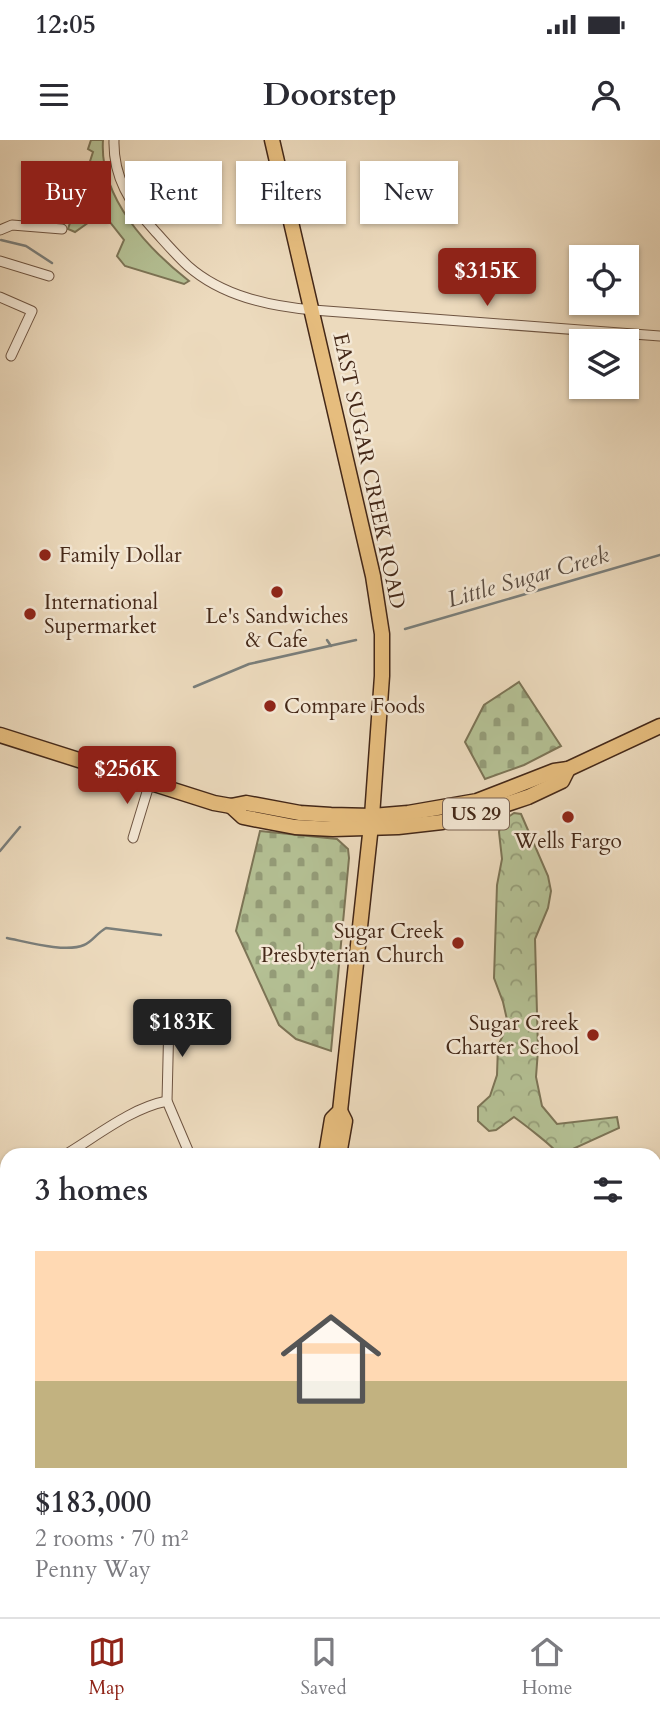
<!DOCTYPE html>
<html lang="en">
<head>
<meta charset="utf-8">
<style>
  body { margin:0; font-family:Cardo,serif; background:#f2f2f3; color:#2b2b33; height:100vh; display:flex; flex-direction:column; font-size:26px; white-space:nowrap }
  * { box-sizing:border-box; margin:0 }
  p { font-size:23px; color:#7c7c81 }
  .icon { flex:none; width:38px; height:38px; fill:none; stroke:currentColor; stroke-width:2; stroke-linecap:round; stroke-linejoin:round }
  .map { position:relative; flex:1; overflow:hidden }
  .details { position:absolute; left:0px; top:1008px; width:662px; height:469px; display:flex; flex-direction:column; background:#fff; border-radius:21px 21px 0 0; box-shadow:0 2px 5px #0004 }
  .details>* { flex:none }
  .hud { position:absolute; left:21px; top:21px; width:620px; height:63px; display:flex; gap:14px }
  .fabs { position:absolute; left:569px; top:105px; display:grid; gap:14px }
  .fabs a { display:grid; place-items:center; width:70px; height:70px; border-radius:0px; background:#fff; box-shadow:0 2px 5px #0004; font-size:35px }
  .price { position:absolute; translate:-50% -60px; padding:0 16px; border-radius:7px; background:#8f2418; color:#fff; font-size:23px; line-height:46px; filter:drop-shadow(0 2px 4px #0008) }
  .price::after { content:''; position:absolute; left:50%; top:42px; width:21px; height:16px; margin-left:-10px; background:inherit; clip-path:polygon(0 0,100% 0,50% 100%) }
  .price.active { background:#222; color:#fff }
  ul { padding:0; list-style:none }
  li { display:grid; align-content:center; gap:14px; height:371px; padding:0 35px }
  li span { display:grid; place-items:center; height:217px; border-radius:0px; color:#555 }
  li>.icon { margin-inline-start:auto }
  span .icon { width:126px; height:126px; fill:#fffc; stroke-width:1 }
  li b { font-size:30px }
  h2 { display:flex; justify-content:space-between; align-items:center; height:84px; padding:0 35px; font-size:30px }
  .chip { padding:0 24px; border-radius:0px; background:#fff; box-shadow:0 2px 5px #0004; font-size:24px; line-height:63px }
  .chip.active { background:#8f2418; color:#fff }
  .status { display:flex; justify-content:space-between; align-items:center; height:49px; padding:0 35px; background:#fff; direction:ltr }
  .status svg { height:19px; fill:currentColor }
  header { display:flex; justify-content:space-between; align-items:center; height:91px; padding:0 35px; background:#fff; font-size:32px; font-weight:700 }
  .tab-bar { display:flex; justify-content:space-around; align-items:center; height:98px; border-top:2px solid #e1e1e2; background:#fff; font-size:19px; color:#7c7c81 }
  .tab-bar a { display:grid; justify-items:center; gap:4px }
  .tab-bar .active { color:#8f2418 }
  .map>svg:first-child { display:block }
  .green { fill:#b4c094; stroke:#7c7456; stroke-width:2 }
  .forest { fill:url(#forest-crowns); stroke:#7c7456; stroke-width:2 }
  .cemetery { fill:url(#cemetery-stones); stroke:#7c7456; stroke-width:2 }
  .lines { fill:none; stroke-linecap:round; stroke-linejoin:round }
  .stream { stroke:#7a7e7a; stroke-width:2.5 }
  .street-casing { stroke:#6e5441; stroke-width:11 }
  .primary-casing { stroke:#442818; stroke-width:17 }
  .street { stroke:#f3e7d4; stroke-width:9 }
  .primary { stroke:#e6bd7e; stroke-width:14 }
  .poi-dot { fill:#8f2418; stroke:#f3e7d4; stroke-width:2.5 }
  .labels { text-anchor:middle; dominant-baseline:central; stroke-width:5; stroke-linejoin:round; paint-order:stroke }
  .shield { fill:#f3e7d4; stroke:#786150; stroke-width:2 }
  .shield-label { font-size:19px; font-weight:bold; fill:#442818 }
  .street-label { font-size:21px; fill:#442818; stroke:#f3e7d4 }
  .poi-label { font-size:21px; fill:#442818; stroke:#f3e7d4; text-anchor:start }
  .water-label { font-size:23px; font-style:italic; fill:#5a4c41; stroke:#f3e7d4 }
</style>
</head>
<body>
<div class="status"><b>12:05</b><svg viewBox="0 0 49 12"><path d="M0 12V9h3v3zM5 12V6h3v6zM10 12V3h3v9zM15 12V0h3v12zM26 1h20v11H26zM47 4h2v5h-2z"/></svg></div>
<header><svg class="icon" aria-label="menu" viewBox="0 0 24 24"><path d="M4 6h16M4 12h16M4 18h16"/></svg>Doorstep<svg class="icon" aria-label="person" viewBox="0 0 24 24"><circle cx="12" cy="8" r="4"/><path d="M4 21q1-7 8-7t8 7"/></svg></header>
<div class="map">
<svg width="660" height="1477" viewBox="0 0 660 1477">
  <defs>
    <pattern id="forest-crowns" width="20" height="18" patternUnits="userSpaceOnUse" patternTransform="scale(1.75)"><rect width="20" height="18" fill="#b4c094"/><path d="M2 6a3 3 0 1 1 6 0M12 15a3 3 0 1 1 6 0" fill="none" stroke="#949c78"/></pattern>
    <pattern id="cemetery-stones" width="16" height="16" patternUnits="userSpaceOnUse" patternTransform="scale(1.75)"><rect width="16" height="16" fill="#b4c094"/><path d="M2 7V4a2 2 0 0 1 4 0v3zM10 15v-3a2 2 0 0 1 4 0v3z" fill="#949c78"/></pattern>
  </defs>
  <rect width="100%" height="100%" fill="#ecdabd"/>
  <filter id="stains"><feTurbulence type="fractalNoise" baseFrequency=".00286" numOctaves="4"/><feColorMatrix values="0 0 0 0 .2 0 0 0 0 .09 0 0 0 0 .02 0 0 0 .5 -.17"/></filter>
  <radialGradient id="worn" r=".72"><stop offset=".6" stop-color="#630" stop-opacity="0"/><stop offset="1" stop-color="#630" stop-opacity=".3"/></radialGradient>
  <path class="green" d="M91,0H103C99,57 147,108 189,141L184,144L125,126L117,116L124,100L109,81L92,80L75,92L68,89L93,12L88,9Z"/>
  <path class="forest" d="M514,673L521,674L548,736L551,751L548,768L535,799L538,910L536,937L542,966L557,984L617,977L619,988L562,1014L557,1013C554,1007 521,982 514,977L496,990L489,991L478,981V967L490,956L497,935L498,906L508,884L503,862L494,838L497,745L502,719L499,692L501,682Z"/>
  <g class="cemetery">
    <polygon points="519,542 561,606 524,625 485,639 465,602 484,565"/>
    <polygon points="260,691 337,699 348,709 349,718 331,911 296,899 279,885 236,791"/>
  </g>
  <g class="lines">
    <g class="stream">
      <polyline points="1,100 26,106 52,123"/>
      <polyline points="405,489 660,415"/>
      <polyline points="327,500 331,506"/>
      <polyline points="194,547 249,524 356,500"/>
      <polyline points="0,711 20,687"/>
      <path d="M7,798C27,802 66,813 84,805C92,802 97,793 106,788L161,795"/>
    </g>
    <defs>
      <g id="street">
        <path d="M114,0C113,37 130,64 154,90C165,102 176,115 188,126C222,156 269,166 313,170L660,196"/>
        <polyline points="0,90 12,85 62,89"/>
        <polyline points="0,121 49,136"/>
        <polyline points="0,157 32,171 11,216"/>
        <polyline points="133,698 150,642"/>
        <polyline points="169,878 167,961 190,1015"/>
        <path d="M65,1015C97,996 131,968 167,961"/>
        <polyline points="654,1153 660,1151"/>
        <polyline points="0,1156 7,1150"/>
        <polyline points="654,1299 660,1296"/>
        <polyline points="654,1421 660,1419"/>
        <polyline points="497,1477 512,1470"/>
      </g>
      <g id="primary">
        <polyline points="272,0 373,436 382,494 382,536 372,676 341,962 340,971 332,979 326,1015"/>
        <polyline points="0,595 214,663 231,666 246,663 300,673 331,675 372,676 408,673 477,661 554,631 568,629 660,586"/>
        <polyline points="231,666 243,677 295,687 333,689 398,687 442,682 486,671 528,657 562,641 568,629"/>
        <polyline points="339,1015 345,981 340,971"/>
        <polyline points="198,1477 200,1470"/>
      </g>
    </defs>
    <use href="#street" class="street-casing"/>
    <use href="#primary" class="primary-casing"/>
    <use href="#street" class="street"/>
    <use href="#primary" class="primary"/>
  </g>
  <g class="poi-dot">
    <circle cx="45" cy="415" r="7"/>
    <circle cx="277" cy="452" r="7"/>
    <circle cx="30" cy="474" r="7"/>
    <circle cx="270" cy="566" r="7"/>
    <circle cx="568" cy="677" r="7"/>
    <circle cx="458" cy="803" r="7"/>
    <circle cx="593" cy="895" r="7"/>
  </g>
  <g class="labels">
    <rect class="shield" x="443" y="658.5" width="66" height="31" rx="5"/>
    <g class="shield-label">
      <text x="476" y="674">US 29</text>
    </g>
    <g class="street-label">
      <text transform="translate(369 331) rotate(78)">EAST SUGAR CREEK ROAD</text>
    </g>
    <g class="poi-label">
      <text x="59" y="415">Family Dollar</text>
      <text x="44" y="462">International<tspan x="44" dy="24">Supermarket</tspan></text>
      <text x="277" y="476" text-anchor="middle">Le's Sandwiches<tspan x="277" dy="24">&amp; Cafe</tspan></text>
      <text x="284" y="566">Compare Foods</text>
      <text x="568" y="701" text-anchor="middle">Wells Fargo</text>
      <text x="444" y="791" text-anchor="end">Sugar Creek<tspan x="444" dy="24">Presbyterian Church</tspan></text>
      <text x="579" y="883" text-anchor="end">Sugar Creek<tspan x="579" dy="24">Charter School</tspan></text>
    </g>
    <g class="water-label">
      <text transform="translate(528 437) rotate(-16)">Little Sugar Creek</text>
    </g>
  </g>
  <rect width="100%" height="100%" filter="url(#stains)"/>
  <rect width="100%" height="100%" fill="url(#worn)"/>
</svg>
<div class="fabs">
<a><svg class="icon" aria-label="locate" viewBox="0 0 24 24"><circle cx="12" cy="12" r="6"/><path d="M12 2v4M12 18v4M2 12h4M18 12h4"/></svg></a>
<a><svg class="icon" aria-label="layers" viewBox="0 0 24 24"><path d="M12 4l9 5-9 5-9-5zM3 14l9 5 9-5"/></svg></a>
</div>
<b class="price" style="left:487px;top:168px">$315K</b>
<b class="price" style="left:127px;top:666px">$256K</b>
<b class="price active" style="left:182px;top:919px">$183K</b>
<div class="hud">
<a class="chip active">Buy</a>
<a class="chip">Rent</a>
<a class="chip">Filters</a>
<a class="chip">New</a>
</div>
<section class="details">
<h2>3 homes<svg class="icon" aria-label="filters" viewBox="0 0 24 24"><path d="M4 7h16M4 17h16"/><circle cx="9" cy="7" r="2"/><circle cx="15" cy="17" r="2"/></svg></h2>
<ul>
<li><span style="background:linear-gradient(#ffd9b3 60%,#c2b280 0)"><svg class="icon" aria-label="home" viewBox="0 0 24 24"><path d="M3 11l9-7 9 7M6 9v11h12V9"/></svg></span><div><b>$183,000</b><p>2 rooms · 70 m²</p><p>Penny Way</p></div></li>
</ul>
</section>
</div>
<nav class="tab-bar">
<a class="active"><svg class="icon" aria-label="map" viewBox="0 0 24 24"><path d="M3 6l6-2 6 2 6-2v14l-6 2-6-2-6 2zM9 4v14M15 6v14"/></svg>Map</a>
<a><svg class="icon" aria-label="saved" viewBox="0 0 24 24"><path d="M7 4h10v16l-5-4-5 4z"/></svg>Saved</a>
<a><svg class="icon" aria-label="home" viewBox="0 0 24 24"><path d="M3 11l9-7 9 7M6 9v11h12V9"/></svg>Home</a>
</nav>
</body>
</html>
